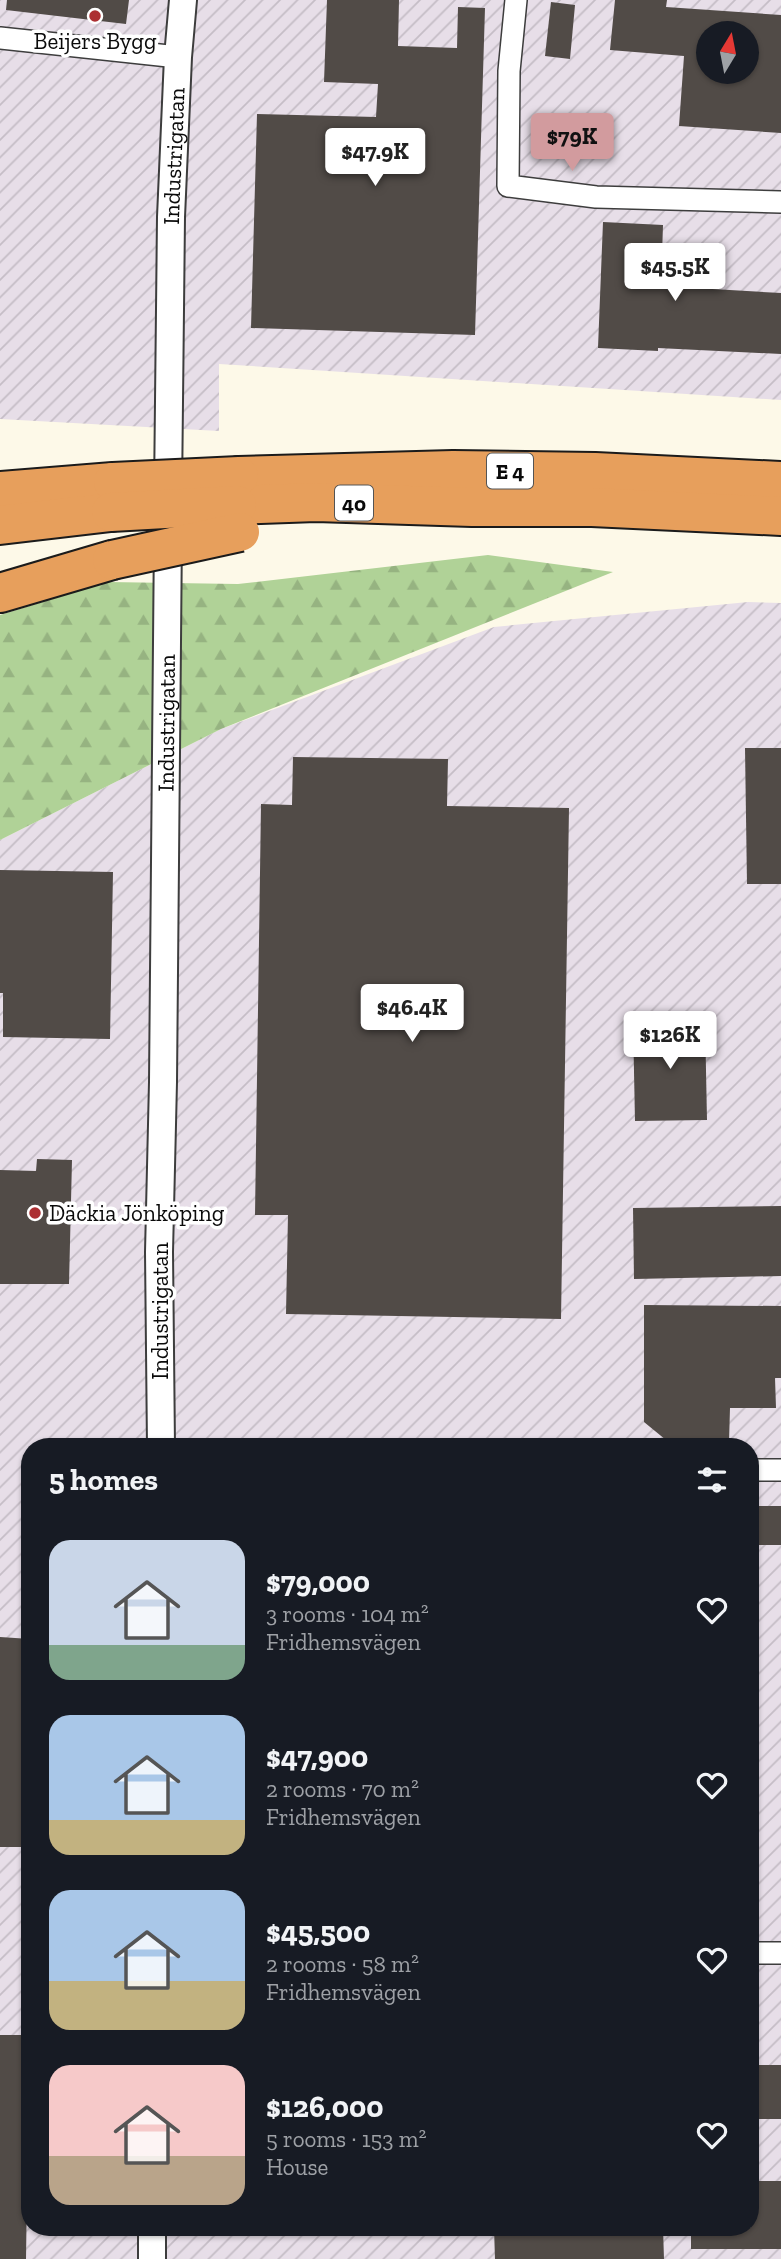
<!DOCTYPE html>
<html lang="en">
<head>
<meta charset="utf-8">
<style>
  body { margin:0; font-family:"Zilla Slab",serif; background:#20242c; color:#f1f3f6; height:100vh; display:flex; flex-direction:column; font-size:26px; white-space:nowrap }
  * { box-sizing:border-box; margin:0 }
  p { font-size:23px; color:#9ea1a6 }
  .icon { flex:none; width:38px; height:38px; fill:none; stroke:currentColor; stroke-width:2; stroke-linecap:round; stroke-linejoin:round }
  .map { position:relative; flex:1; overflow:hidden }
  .sheet { position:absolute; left:21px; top:1438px; width:738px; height:798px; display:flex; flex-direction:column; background:#171b24; border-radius:28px; box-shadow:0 2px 5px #0004 }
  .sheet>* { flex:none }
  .needle { width:46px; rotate:10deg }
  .tools { position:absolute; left:696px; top:21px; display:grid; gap:14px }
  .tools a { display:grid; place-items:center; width:63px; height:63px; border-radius:50%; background:#171b24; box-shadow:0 2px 5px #0004; font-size:35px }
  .price { position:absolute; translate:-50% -60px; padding:0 16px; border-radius:7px; background:#fff; color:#222; font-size:23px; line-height:46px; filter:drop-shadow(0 2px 4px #0008) }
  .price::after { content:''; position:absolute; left:50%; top:42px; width:21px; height:16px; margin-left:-10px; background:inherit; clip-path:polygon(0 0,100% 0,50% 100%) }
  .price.on { background:#d29b9e; color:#111 }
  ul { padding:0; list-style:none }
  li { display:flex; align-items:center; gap:21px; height:175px; padding:0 28px }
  li span { display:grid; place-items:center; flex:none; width:196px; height:140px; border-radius:21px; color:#555 }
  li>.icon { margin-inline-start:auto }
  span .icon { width:84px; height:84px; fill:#fffc; stroke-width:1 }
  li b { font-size:30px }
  h2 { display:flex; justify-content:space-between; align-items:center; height:84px; padding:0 28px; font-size:30px }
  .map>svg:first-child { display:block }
  .industrial { fill:url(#industrial-furrows); fill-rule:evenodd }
  .forest { fill:url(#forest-firs) }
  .building { fill:#514b47; fill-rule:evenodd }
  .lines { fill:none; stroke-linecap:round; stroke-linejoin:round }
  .minor-casing { stroke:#3d3d3d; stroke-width:24 }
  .tertiary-casing { stroke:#3d3d3d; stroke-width:30 }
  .motorway-casing { stroke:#1b1b1b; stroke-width:42 }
  .minor { stroke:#fff; stroke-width:21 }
  .tertiary { stroke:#fff; stroke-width:26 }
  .motorway { stroke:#e79f5c; stroke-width:38 }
  .motorway-bridge-casing { stroke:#1b1b1b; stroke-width:42; stroke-linecap:butt }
  .motorway-bridge { stroke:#e79f5c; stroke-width:38 }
  .poi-dot { fill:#ac2f32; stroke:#fff; stroke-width:2.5 }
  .labels { text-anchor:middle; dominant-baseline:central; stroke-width:7; stroke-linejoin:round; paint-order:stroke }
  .shield { fill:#fff; stroke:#545454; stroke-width:2 }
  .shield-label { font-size:21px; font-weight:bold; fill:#0a0a0a }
  .poi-label { font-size:23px; fill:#0a0a0a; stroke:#fff }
  .street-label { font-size:23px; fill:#0a0a0a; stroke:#fff }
</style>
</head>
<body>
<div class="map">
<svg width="781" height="2259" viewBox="0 0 781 2259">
  <defs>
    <pattern id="industrial-furrows" width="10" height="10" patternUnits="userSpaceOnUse" patternTransform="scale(1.75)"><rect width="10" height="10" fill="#e7dee8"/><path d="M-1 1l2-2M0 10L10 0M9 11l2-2" fill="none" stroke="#c5bdc6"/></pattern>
    <pattern id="forest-firs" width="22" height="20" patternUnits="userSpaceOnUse" patternTransform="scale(1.75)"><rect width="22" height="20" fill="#b0d297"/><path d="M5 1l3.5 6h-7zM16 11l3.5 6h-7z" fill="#96b381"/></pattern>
  </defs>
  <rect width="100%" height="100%" fill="#fdf9e8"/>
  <g class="industrial">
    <path d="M0,0H781V400L219,364V431L0,419ZM709,33H747V72H709Z"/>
    <path d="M748,602L781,603V2259H0V840L221,729L494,627ZM30,1447H751V2228H30Z"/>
  </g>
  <polygon class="forest" points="488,555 613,572 221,729 0,840 0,615 108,582 238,584"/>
  <g class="building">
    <polygon points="7,0 129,0 126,24 6,10"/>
    <polygon points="327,0 399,0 398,46 457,48 458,7 485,8 475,335 251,328 257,114 376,117 378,84 324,82"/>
    <path d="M615,0H667L666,7L781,15V133L679,126L684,56L610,50ZM709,33H747V72H709Z"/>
    <polygon points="551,2 575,5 570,59 545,56"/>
    <polygon points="603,222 663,225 661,286 781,293 781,354 658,348 658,351 598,348"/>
    <polygon points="745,748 781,748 781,884 747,884"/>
    <polygon points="293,757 448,759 447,806 569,808 561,1319 286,1314 288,1215 255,1215 261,804 292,805"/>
    <polygon points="0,870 113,872 110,1039 3,1037 3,993 0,993"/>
    <polygon points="705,1021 707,1120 635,1121 633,1022"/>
    <polygon points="37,1159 72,1160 69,1284 0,1284 0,1170 36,1171"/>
    <polygon points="781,1206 781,1276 634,1279 633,1208"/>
    <polygon points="644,1305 781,1306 781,1378 775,1378 776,1408 730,1408 729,1442 666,1440 644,1422"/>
    <rect x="751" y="1506" width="30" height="39"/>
    <polygon points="0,1637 30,1639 30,1847 0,1847"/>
    <polygon points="0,2035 27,2035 25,2104 30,2104 30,2190 27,2189 26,2259 0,2259"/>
    <rect x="751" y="2065" width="30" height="54"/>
    <polygon points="751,2181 781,2181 781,2249 691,2249 691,2228 751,2228"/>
    <polygon points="494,2228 663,2228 664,2259 495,2259"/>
  </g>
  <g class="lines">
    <defs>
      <g id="minor">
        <polyline points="516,0 509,71 508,186 596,197 781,202"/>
        <polyline points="0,38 178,57"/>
        <polyline points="751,1470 781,1470"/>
        <polyline points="751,1953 781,1953"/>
      </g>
      <g id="tertiary">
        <path id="s1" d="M168,494L171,217L178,57L183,0"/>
        <path id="s2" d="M161,1447L159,1252L163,1082L168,532"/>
        <polyline points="152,2259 152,2228"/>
      </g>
      <g id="motorway">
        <polyline points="239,476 453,470 595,472 781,481"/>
        <polyline points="0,491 113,482"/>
        <polyline points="237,505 316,502 472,507 592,507 781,516"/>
        <polyline points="0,525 111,512"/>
        <polyline points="0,593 112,560"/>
      </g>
    </defs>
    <use href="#minor" class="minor-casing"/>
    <use href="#tertiary" class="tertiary-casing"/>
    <use href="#motorway" class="motorway-casing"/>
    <use href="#minor" class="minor"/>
    <use href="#tertiary" class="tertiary"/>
    <use href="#motorway" class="motorway"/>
    <defs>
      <g id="motorway-bridge">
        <polyline points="113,482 239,476"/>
        <polyline points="111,512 237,505"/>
        <polyline points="112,560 240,532"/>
      </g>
    </defs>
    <use href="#motorway-bridge" class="motorway-bridge-casing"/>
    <use href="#motorway-bridge" class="motorway-bridge"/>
  </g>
  <g class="poi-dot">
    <circle cx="95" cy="16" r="7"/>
    <circle cx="35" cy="1213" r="7"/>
  </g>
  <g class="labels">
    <g class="shield">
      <rect x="487" y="453.5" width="46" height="35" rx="5"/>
      <rect x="335" y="485.5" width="38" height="35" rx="5"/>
    </g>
    <g class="shield-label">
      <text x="510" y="471">E 4</text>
      <text x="354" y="503">40</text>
    </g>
    <g class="poi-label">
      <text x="95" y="41">Beijers Bygg</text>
      <text x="49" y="1213" text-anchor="start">Däckia Jönköping</text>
    </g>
    <g class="street-label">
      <text stroke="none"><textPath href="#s1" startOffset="338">Industrigatan</textPath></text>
      <text stroke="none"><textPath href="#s2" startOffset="724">Industrigatan</textPath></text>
      <text transform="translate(160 1311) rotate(-90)">Industrigatan</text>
    </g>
  </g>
</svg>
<div class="tools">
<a><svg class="needle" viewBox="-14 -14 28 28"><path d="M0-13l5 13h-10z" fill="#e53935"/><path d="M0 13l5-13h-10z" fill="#9ea1a6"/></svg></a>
</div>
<b class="price on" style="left:572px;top:173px">$79K</b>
<b class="price" style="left:375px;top:188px">$47.9K</b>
<b class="price" style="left:675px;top:303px">$45.5K</b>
<b class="price" style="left:412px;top:1044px">$46.4K</b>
<b class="price" style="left:670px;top:1071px">$126K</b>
<section class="sheet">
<h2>5 homes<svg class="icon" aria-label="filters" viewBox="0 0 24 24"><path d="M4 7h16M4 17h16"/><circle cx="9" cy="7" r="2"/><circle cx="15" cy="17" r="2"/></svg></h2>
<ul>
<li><span style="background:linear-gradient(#c9d6e8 75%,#7fa58c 0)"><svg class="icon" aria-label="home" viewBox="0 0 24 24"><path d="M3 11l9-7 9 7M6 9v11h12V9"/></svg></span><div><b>$79,000</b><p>3 rooms · 104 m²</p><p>Fridhemsvägen</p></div><svg class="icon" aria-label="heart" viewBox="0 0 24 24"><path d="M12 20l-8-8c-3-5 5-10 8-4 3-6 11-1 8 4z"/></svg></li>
<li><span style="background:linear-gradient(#a9c7e8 75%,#c2b280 0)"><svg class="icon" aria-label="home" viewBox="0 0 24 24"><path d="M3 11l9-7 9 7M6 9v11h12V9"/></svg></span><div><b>$47,900</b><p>2 rooms · 70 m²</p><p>Fridhemsvägen</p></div><svg class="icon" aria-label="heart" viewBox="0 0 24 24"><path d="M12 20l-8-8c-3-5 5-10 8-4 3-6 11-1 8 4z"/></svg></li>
<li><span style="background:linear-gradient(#a9c7e8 65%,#c2b280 0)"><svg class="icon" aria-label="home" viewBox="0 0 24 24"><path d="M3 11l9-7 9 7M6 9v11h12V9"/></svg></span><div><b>$45,500</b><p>2 rooms · 58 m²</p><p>Fridhemsvägen</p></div><svg class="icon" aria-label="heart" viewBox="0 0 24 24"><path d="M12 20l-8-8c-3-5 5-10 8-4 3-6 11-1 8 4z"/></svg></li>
<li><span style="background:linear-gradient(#f6c9c9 65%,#b9a48a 0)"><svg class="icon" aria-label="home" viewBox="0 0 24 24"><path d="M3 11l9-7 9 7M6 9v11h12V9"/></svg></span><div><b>$126,000</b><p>5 rooms · 153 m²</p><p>House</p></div><svg class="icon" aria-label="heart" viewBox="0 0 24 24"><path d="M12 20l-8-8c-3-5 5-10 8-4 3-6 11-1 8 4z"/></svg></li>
</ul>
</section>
</div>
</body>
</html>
